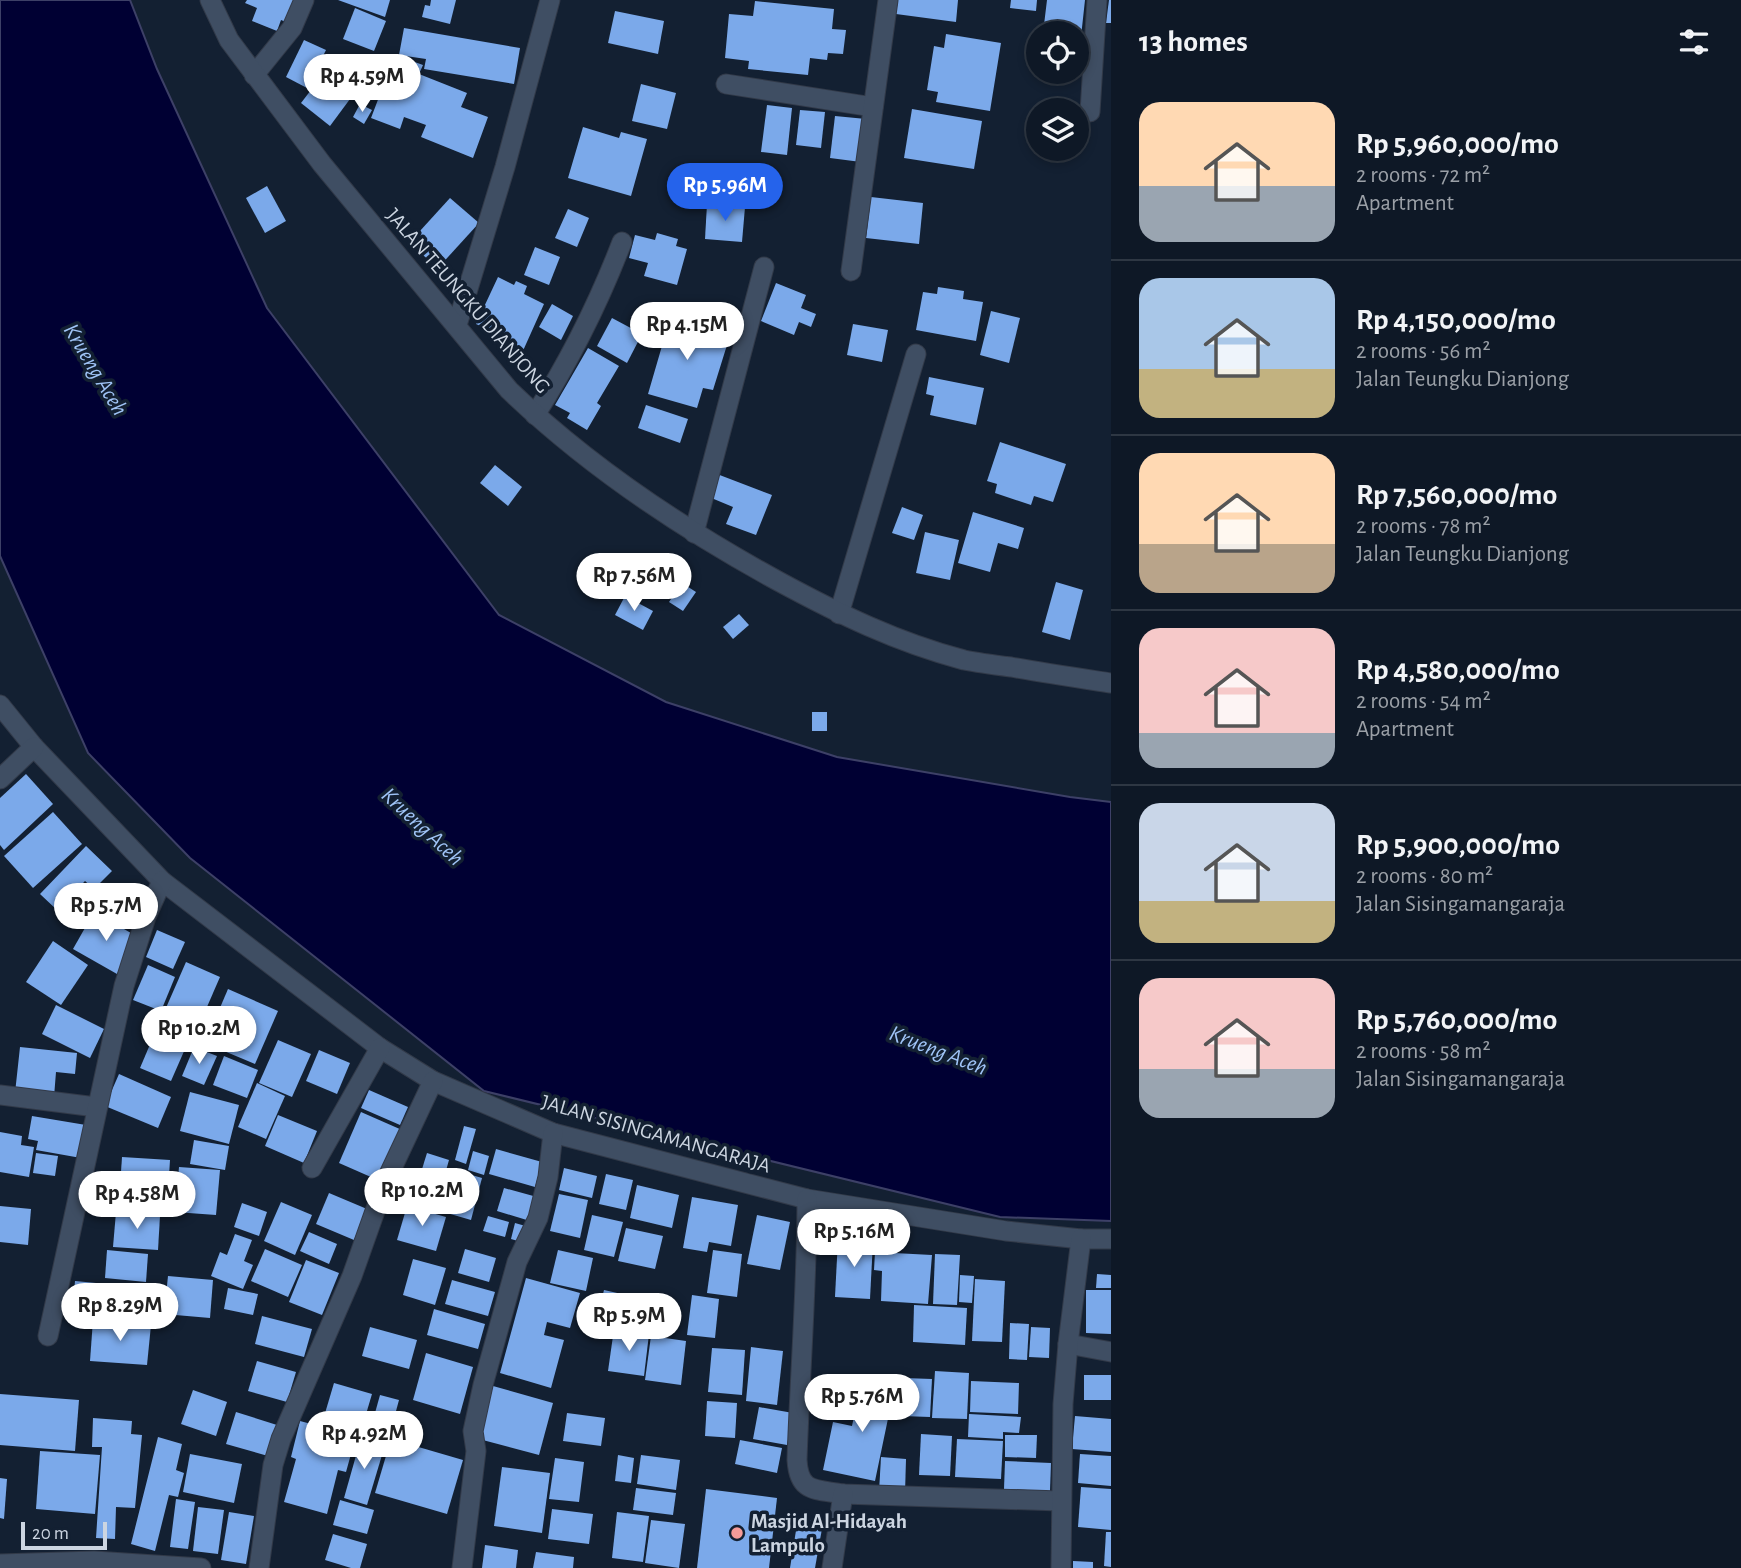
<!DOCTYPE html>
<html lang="en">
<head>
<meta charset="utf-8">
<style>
  body { margin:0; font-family:"Alegreya Sans",sans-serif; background:#1c2532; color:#f1f3f6; height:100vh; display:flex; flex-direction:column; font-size:26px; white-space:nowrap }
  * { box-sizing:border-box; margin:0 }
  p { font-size:23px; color:#9ba0a7 }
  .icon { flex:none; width:38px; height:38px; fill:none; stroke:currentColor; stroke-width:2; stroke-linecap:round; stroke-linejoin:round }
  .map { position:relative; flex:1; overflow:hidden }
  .sheet { display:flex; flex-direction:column; background:#0e1826; width:630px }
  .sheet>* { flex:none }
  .buttons { position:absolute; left:1026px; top:21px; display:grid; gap:14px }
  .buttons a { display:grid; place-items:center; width:63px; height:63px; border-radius:50%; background:#0e1826; box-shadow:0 4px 10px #0003,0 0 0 2px #2e3743; font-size:35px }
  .scale { position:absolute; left:21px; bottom:18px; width:86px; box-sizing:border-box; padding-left:7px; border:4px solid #ccd5e1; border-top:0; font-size:19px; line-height:24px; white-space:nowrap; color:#ccd5e1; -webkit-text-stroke:5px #132032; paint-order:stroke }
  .price { position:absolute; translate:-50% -60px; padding:0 16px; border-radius:24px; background:#fff; color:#222; font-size:23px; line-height:46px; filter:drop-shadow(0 2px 4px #0008) }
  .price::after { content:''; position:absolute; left:50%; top:42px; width:21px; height:16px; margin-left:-10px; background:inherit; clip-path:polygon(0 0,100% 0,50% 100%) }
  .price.current { background:#2563eb; color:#fff }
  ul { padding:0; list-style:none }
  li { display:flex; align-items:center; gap:21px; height:175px; padding:0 28px }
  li+li { border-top:2px solid #2e3743 }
  li span { display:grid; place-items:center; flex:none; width:196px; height:140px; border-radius:21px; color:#555 }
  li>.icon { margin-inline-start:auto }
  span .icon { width:84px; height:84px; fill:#fffc; stroke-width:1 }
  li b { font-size:30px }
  h2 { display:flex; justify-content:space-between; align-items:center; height:84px; padding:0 28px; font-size:30px }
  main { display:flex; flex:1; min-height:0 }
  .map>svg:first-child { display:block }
  .water { fill:#003; stroke:#3d4067; stroke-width:2 }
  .building { fill:#7ba9ea }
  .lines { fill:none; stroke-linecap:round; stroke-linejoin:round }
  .minor-casing { stroke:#323a49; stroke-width:21 }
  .tertiary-casing { stroke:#323a49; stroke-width:21 }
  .minor { stroke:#3f4e63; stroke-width:19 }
  .tertiary { stroke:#3f4e63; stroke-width:19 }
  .poi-dot { fill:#f59b99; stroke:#132032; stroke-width:2.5 }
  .labels { text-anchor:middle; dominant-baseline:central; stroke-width:7; stroke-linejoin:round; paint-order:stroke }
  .street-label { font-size:21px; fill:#ccd5e1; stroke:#132032 }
  .poi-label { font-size:21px; font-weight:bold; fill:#ccd5e1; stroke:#132032; text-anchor:start }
  .water-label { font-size:23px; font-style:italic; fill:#a0c4f7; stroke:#132032 }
</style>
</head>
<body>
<main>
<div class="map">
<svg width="1111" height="1568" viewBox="0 0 1111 1568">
  <rect width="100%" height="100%" fill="#132032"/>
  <polygon class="water" points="0,0 130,0 157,69 267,308 499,615 666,702 837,757 1070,797 1111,802 1111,1221 1000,1217 484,1091 190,858 88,753 0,556"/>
  <g class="building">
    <polygon points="247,0 295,0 286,22 281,20 277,31 252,21 257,8 245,3"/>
    <polygon points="338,0 390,0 385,17"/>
    <polygon points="431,0 456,0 450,24 422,17 425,5 430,6"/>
    <polygon points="898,0 958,0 956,22 896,14"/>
    <polygon points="1011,0 1037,0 1036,11 1010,8"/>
    <polygon points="1047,0 1085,0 1080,46 1076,46 1076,33 1043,33"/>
    <polygon points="1109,0 1111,0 1111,23 1106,23"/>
    <polygon points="755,1 834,9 832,29 846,30 843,54 828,53 827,60 810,58 808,75 748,69 749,61 725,58 729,14 753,16"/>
    <polygon points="355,8 386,21 374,51 343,39"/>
    <polygon points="615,11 664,21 658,54 608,43"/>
    <polygon points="404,28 520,48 514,84 424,69 426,59 399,55"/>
    <polygon points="946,34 1001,43 990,111 936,102 938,92 927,90 934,46 944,48"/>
    <polygon points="304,40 326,50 307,88 286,77"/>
    <polygon points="395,55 423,65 419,74 467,93 461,107 488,117 473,158 421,137 426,125 404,117 400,129 371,118"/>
    <polygon points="321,77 350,99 330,126 301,103"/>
    <polygon points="641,84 676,93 667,129 632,121"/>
    <polygon points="360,104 372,110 364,124 353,117"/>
    <polygon points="767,105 792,108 787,155 761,152"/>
    <polygon points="912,109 982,121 974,169 904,158"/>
    <polygon points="800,110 825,112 821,148 796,145"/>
    <polygon points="835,116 866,119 861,162 830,158"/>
    <polygon points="583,127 619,138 621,132 647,139 631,196 568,178"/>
    <polygon points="267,186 286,221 265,233 246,198"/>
    <polygon points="871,197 923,203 919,244 866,238"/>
    <polygon points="450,198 479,223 438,268 409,243"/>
    <polygon points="707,204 745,207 742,242 705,239"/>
    <polygon points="568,209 589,218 577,247 555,238"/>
    <polygon points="657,233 678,239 676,246 687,249 677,285 644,276 648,263 629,258 635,235 655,240"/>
    <polygon points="535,247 560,257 549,285 524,275"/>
    <polygon points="498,277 514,285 516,281 527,286 524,294 544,304 522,353 496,341 499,334 476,324"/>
    <polygon points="776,283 806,295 801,308 816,314 811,327 799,322 794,335 761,321"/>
    <polygon points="938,287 964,291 963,299 983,302 976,341 916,330 923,292 937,294"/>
    <polygon points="552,304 573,316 561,340 539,327"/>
    <polygon points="991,311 1020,318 1009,363 980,355"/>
    <polygon points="671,315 720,330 716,342 727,345 713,390 703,388 697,408 648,394"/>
    <polygon points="612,318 642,334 627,363 597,346"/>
    <polygon points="853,324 888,330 882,362 847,355"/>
    <polygon points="588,348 619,366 597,403 601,406 587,430 567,418 570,413 555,405"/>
    <polygon points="929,377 984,388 976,425 930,415 934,396 926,394"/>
    <polygon points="646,405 688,419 680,443 638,428"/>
    <polygon points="1000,442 1066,464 1053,502 1034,496 1031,505 995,493 997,484 987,481"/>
    <polygon points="495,465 522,487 508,506 480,483"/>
    <polygon points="717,474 772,495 756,535 726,524 733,507 709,497"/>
    <polygon points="902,507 923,515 914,540 892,533"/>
    <polygon points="973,512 1024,528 1018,549 998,543 990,572 958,563"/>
    <polygon points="925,532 959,540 950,580 916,573"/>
    <polygon points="1056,582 1083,590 1070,640 1042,632"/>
    <polygon points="682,583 696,592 683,611 669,602"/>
    <polygon points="625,596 653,611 643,630 615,615"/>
    <polygon points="739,614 749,625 733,639 723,627"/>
    <rect x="812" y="712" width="15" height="19"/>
    <polygon points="26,774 53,804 4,850 0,845 0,798"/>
    <polygon points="53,812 82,844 33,888 4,856"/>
    <polygon points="86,846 112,871 94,889 85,881 57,910 40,894"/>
    <polygon points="94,912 138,937 117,974 73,949"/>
    <polygon points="157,930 185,942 173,969 146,957"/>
    <polygon points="53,941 88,965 61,1005 26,982"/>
    <polygon points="186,962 220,977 193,1039 159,1024"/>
    <polygon points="148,965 175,977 161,1011 133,1000"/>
    <polygon points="228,989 278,1011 255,1064 205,1043"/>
    <polygon points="56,1005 104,1029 90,1058 42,1034"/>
    <polygon points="154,1035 185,1049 171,1081 140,1068"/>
    <polygon points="278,1040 311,1054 292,1097 259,1083"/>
    <polygon points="20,1047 77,1053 75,1074 56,1072 54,1097 15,1093"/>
    <polygon points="194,1047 217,1056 204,1085 182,1076"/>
    <polygon points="319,1050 350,1063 337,1094 306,1081"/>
    <polygon points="224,1056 258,1070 247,1098 213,1085"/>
    <polygon points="119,1074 171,1097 158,1128 105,1106"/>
    <polygon points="257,1083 285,1096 266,1139 238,1127"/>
    <polygon points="369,1090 408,1107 400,1125 361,1108"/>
    <polygon points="190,1092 239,1105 229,1144 180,1131"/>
    <polygon points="361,1112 402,1130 380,1181 339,1163"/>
    <polygon points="278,1115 317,1131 304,1163 265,1146"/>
    <polygon points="32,1116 86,1125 81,1158 36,1150 38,1141 28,1139"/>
    <polygon points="464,1126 476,1129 466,1164 455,1160"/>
    <polygon points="0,1132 22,1136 21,1145 34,1147 29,1177 0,1172"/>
    <polygon points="194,1140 229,1146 225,1170 190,1164"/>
    <polygon points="496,1149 542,1162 535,1187 489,1174"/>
    <polygon points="473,1151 489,1156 484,1175 468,1170"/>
    <polygon points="36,1153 58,1156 55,1176 33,1173"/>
    <polygon points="427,1153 449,1160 437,1202 414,1195"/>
    <polygon points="122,1157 170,1160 167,1207 119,1202"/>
    <polygon points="179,1167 220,1170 216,1215 175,1212"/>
    <polygon points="564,1168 597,1176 592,1198 559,1190"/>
    <polygon points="451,1169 482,1178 471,1220 440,1211"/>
    <polygon points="606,1174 633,1180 626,1210 599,1204"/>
    <polygon points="637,1185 679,1195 672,1228 630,1218"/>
    <polygon points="504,1188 537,1197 530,1221 497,1211"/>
    <polygon points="329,1193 367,1209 354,1240 316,1224"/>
    <polygon points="559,1194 588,1200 580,1238 550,1231"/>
    <polygon points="692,1197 738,1205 731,1246 709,1242 707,1252 683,1248"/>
    <polygon points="281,1202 312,1215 295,1255 264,1241"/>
    <polygon points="242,1203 267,1212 259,1236 234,1227"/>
    <polygon points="0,1206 31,1209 28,1245 0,1242"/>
    <polygon points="407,1206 446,1217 436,1251 397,1240"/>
    <polygon points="116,1212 160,1216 158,1250 113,1247"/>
    <polygon points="592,1215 623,1222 614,1257 584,1250"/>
    <polygon points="757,1215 790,1222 780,1270 747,1264"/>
    <polygon points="488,1216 509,1222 505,1237 483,1231"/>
    <polygon points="515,1223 529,1227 525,1243 511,1239"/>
    <polygon points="626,1228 663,1236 655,1269 618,1261"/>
    <polygon points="309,1232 337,1244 329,1264 300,1251"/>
    <polygon points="235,1234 252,1240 244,1261 253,1265 243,1289 211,1276 220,1252 227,1255"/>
    <polygon points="838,1239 873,1241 870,1299 835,1297"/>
    <polygon points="265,1249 302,1265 288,1297 251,1281"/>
    <polygon points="465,1249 496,1258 489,1282 458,1273"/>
    <polygon points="107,1250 148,1254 146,1282 105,1278"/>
    <polygon points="558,1250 593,1258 586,1291 550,1283"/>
    <polygon points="713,1250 742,1254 737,1297 707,1293"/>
    <polygon points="875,1252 932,1255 928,1304 881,1301 882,1271 874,1270"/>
    <polygon points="935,1254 960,1255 957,1305 933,1304"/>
    <polygon points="413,1259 446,1268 435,1305 403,1295"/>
    <polygon points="306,1260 339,1273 322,1315 289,1302"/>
    <polygon points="1097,1274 1111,1275 1111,1288 1096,1288"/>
    <polygon points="960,1275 974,1276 972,1303 959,1302"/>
    <polygon points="168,1276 213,1280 210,1318 164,1314"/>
    <polygon points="526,1278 580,1293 570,1328 547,1322 544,1335 564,1340 551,1388 500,1373"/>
    <polygon points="975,1279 1005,1281 1002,1342 972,1341"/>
    <polygon points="452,1280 495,1292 488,1316 445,1304"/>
    <polygon points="75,1281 117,1285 116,1290 143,1292 140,1315 115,1313 115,1317 72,1314"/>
    <polygon points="228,1288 258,1294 253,1315 224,1309"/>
    <polygon points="604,1290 648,1300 642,1329 597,1319"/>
    <polygon points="1086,1290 1111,1290 1111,1334 1086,1333"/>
    <polygon points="692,1295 719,1299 715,1338 687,1335"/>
    <polygon points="914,1305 967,1308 965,1345 913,1342"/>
    <polygon points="434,1309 485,1324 478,1349 427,1335"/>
    <polygon points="262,1316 312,1329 304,1357 255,1344"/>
    <polygon points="93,1320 151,1325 147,1365 90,1361"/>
    <polygon points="1010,1323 1029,1324 1027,1360 1009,1359"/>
    <polygon points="370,1327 417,1340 409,1369 362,1356"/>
    <polygon points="1031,1327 1050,1328 1049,1358 1029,1357"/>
    <polygon points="614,1329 649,1334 644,1376 608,1371"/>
    <polygon points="651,1336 686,1341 681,1385 645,1380"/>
    <polygon points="751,1347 783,1351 777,1405 746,1401"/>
    <polygon points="712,1348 745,1350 742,1395 708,1392"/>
    <polygon points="426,1353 473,1367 460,1414 413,1400"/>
    <polygon points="257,1361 296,1372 287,1402 248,1391"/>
    <polygon points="935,1371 969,1373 967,1419 932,1418"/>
    <rect x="1084" y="1375" width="27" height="25"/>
    <polygon points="862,1378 895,1385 875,1481 823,1470 833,1422 852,1426"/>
    <polygon points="904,1378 932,1379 930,1417 902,1416"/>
    <polygon points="971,1381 1019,1383 1018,1414 970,1412"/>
    <polygon points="334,1383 372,1394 361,1431 323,1420"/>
    <polygon points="493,1386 553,1403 539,1455 479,1439"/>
    <polygon points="193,1390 227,1402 216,1436 181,1424"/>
    <polygon points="0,1394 79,1400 75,1451 0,1445"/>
    <polygon points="380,1395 399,1400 389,1437 370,1431"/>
    <polygon points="707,1401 737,1403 735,1438 705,1436"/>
    <polygon points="759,1407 793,1413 787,1445 753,1439"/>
    <polygon points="236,1412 277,1425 268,1456 226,1444"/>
    <polygon points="567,1413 605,1418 601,1446 563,1441"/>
    <polygon points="969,1414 1021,1417 1019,1433 1003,1432 1003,1439 968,1437"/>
    <polygon points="1075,1416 1111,1419 1111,1452 1072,1449"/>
    <polygon points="93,1418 132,1421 131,1434 142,1435 135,1508 116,1507 115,1539 96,1538 102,1447 92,1447"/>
    <polygon points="300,1421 356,1436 346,1472 338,1470 327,1514 284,1502 296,1459 291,1457"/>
    <polygon points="921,1434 952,1436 950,1476 919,1475"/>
    <polygon points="1005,1435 1037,1435 1036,1458 1005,1457"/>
    <polygon points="158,1437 182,1444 176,1470 184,1473 178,1497 169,1495 155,1551 131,1544"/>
    <polygon points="361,1438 385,1445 367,1505 344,1498"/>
    <polygon points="391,1439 463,1460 447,1514 375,1493"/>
    <polygon points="957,1439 1003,1441 1001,1479 955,1477"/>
    <polygon points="740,1440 782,1448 777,1473 735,1464"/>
    <polygon points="40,1451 100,1455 95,1514 36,1509"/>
    <polygon points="190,1454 242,1464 234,1503 183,1492"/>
    <polygon points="1080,1454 1111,1456 1111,1486 1078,1483"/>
    <polygon points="618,1455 634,1458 631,1483 615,1481"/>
    <polygon points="641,1455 680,1460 676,1490 637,1484"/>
    <polygon points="881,1457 906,1459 905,1493 879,1492"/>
    <polygon points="555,1458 584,1462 579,1502 549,1499"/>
    <polygon points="1005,1461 1051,1463 1050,1491 1004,1489"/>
    <polygon points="502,1467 550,1473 542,1533 494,1526"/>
    <polygon points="0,1478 7,1479 4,1519 0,1518"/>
    <polygon points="1081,1487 1111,1489 1111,1530 1078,1527"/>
    <polygon points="636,1488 676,1493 673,1515 633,1510"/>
    <polygon points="706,1489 777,1498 769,1568 697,1568"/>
    <polygon points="176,1499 195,1502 188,1549 170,1547"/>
    <polygon points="340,1500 374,1510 367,1534 333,1525"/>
    <polygon points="198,1507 224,1510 218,1554 193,1551"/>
    <polygon points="552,1509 593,1514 589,1544 548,1539"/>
    <polygon points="229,1512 254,1516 246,1564 221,1560"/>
    <polygon points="617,1512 649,1516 643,1562 612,1558"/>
    <polygon points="798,1518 823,1523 815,1568 790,1568"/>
    <polygon points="651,1520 685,1524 679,1568 645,1563"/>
    <polygon points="1106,1532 1111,1532 1111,1567 1104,1566"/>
    <polygon points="333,1534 367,1544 360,1568 351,1568 325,1560"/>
    <polygon points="485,1545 518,1550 516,1568 482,1568"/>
    <polygon points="536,1552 574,1557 573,1568 533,1568"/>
    <polygon points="1073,1561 1093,1562 1093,1568 1073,1568"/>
  </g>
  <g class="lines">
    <defs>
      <g id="minor">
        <polyline points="254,75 292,28 304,0"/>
        <polyline points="726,84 873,107"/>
        <polyline points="1090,112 1097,0"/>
        <polyline points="851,271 888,0"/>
        <polyline points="457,325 505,167 550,0"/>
        <path d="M535,415C570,360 599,302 622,242"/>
        <polyline points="694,533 764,267"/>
        <polyline points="839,614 916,354"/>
        <polyline points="0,705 34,747 162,881 380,1048 433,1081 553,1133 807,1199 1006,1231 1081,1239 1111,1239"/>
        <polyline points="0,779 34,747"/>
        <polyline points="0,1095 96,1107"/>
        <polyline points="312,1168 380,1048"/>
        <path d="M807,1199C807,1286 800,1372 797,1460C799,1493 815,1489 843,1494L1060,1501"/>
        <polyline points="48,1336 124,986 146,917 162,881"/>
        <polyline points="1068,1344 1111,1352"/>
        <polyline points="0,1564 94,1561 201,1568"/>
        <polyline points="259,1568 273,1465 281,1439 352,1276 385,1183 433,1081"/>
        <polyline points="462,1568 476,1451 473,1431 483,1385 517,1262 538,1218 548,1177 553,1133"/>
        <polyline points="832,1568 843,1494"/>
        <polyline points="1061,1568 1063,1404 1068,1344 1081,1239"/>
      </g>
      <path id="tertiary" d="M210,0L229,40L322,164L509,390C589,467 681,528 778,581C839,614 896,642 964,660C979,663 995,665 1011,667C1044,673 1078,678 1111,683"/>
    </defs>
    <use href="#minor" class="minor-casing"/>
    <use href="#tertiary" class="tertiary-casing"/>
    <use href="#minor" class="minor"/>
    <use href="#tertiary" class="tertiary"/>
  </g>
  <circle class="poi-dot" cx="737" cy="1533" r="7"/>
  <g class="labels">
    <g class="street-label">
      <text transform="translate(468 301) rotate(49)">JALAN TEUNGKU DIANJONG</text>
      <text transform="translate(656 1134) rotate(16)">JALAN SISINGAMANGARAJA</text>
    </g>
    <g class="poi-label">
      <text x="751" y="1521">Masjid Al-Hidayah<tspan x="751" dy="24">Lampulo</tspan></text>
    </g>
    <g class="water-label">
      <text transform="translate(95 370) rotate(59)">Krueng Aceh</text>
      <text transform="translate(422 827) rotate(43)">Krueng Aceh</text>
      <text transform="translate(938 1051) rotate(21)">Krueng Aceh</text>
    </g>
  </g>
</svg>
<div class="buttons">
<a><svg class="icon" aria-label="locate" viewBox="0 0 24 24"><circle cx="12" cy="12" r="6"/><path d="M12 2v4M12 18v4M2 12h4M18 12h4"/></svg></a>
<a><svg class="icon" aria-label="layers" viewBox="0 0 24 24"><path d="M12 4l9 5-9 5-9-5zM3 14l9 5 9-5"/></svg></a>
</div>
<div class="scale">20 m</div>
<b class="price" style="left:362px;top:114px">Rp 4.59M</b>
<b class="price current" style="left:725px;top:223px">Rp 5.96M</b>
<b class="price" style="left:687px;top:362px">Rp 4.15M</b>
<b class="price" style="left:634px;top:613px">Rp 7.56M</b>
<b class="price" style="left:106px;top:943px">Rp 5.7M</b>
<b class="price" style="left:199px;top:1066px">Rp 10.2M</b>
<b class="price" style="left:422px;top:1228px">Rp 10.2M</b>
<b class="price" style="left:137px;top:1231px">Rp 4.58M</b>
<b class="price" style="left:854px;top:1269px">Rp 5.16M</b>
<b class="price" style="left:120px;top:1343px">Rp 8.29M</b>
<b class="price" style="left:629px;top:1353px">Rp 5.9M</b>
<b class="price" style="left:862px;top:1434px">Rp 5.76M</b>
<b class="price" style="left:364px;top:1471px">Rp 4.92M</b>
</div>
<section class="sheet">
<h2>13 homes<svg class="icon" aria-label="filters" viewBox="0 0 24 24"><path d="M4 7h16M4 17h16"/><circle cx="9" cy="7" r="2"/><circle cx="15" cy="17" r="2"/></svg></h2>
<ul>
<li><span style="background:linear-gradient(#ffd9b3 60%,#9aa5b1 0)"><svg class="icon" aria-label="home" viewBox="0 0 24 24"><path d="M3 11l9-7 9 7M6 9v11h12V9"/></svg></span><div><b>Rp 5,960,000/mo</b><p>2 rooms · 72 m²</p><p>Apartment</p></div></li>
<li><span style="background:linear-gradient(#a9c7e8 65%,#c2b280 0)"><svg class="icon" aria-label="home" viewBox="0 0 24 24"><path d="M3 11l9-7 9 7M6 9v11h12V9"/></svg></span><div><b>Rp 4,150,000/mo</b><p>2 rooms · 56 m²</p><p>Jalan Teungku Dianjong</p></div></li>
<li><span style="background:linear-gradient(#ffd9b3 65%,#b9a48a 0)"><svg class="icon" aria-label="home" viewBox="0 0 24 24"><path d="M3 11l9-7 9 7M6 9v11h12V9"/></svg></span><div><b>Rp 7,560,000/mo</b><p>2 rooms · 78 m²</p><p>Jalan Teungku Dianjong</p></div></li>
<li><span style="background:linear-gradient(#f6c9c9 75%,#9aa5b1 0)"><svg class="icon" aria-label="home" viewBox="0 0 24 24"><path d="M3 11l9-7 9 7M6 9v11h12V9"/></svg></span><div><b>Rp 4,580,000/mo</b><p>2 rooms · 54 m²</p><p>Apartment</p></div></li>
<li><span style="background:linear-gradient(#c9d6e8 70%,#c2b280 0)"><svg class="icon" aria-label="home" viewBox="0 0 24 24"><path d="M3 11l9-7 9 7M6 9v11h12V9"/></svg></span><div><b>Rp 5,900,000/mo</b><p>2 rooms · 80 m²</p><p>Jalan Sisingamangaraja</p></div></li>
<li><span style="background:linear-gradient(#f6c9c9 65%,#9aa5b1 0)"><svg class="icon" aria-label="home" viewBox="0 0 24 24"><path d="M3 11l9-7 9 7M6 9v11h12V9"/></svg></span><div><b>Rp 5,760,000/mo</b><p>2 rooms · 58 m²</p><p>Jalan Sisingamangaraja</p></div></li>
</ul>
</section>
</main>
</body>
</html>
